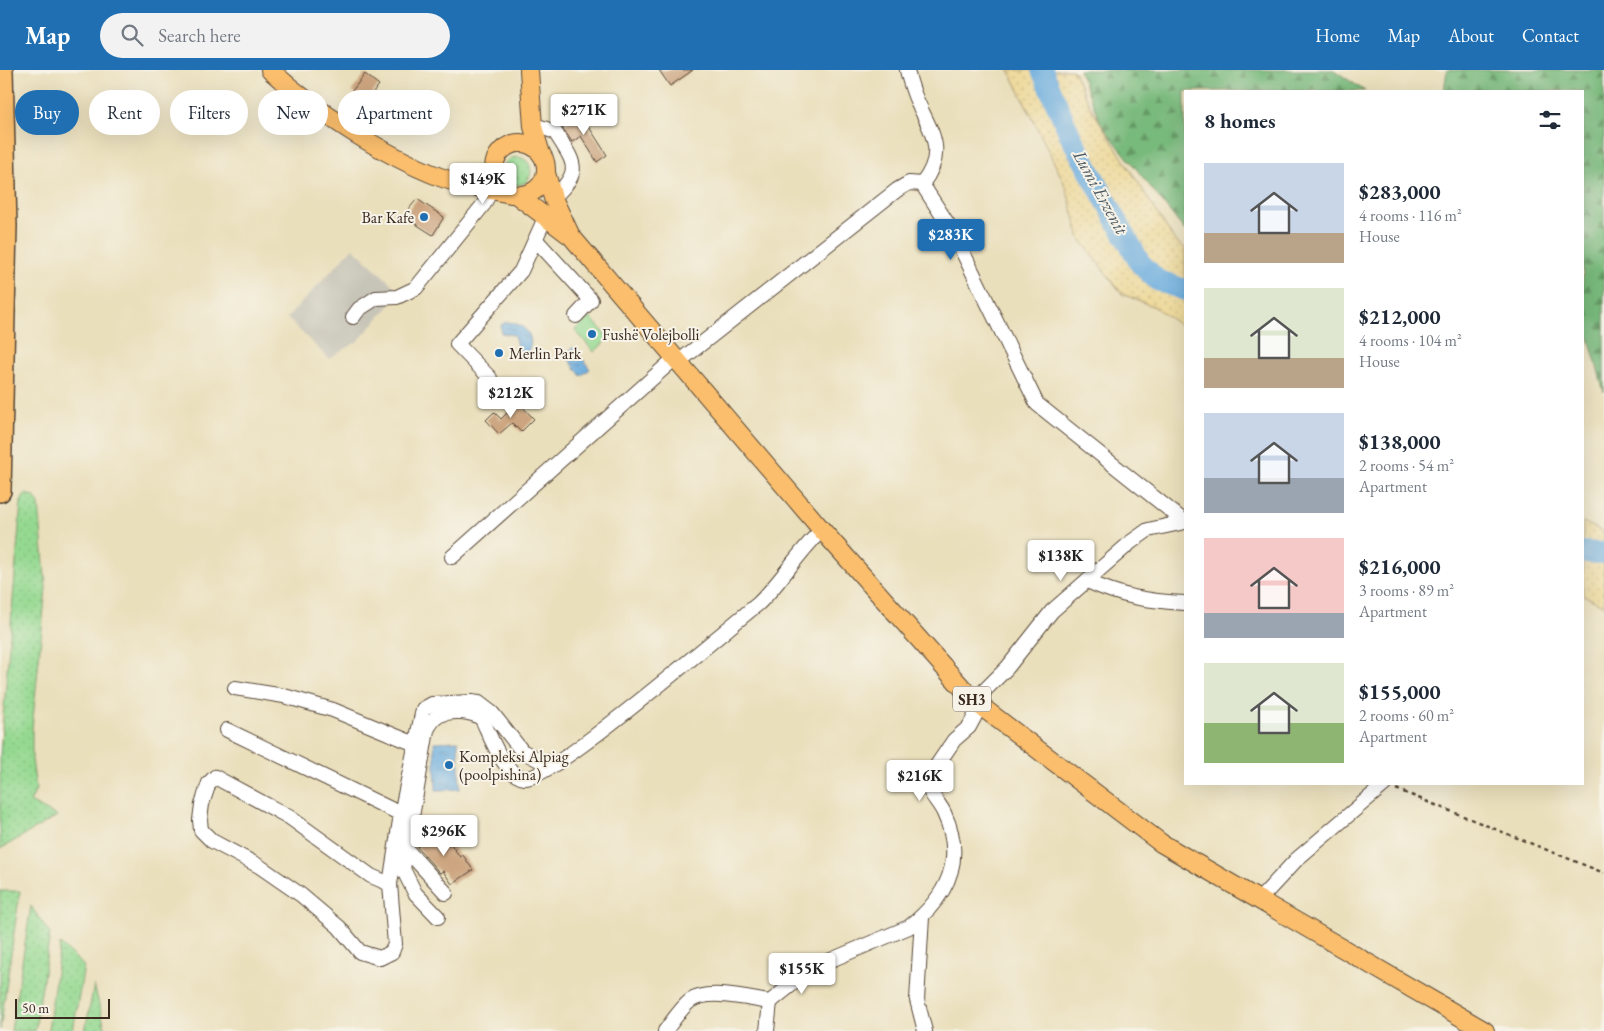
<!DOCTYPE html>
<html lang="en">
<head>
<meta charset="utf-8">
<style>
  body { margin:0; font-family:"EB Garamond",serif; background:#f2f2f3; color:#1f2937; height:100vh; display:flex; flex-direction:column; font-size:19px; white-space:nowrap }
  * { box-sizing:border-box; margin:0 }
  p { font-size:16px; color:#747a83 }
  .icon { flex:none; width:28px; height:28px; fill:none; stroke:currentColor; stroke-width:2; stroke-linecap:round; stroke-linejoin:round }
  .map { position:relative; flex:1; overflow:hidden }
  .panel { position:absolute; left:1184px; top:20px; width:400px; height:695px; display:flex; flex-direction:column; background:#fff; border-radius:0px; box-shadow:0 5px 20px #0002 }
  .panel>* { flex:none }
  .hud { position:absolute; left:15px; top:20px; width:475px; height:45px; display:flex; gap:10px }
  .scale { position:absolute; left:15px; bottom:12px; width:95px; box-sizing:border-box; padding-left:5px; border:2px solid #3b2a1e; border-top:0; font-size:14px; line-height:18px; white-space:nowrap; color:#3b2a1e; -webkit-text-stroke:4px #f7f3e8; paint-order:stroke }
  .price { position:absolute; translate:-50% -42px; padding:0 11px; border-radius:5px; background:#fff; color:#222; font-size:16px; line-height:32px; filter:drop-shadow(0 1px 2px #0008) }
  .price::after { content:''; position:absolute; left:50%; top:30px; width:15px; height:11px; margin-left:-8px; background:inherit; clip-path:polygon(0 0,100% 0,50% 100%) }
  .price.active { background:#1f6fb2; color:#fff }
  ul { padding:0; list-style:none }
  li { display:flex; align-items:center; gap:15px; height:125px; padding:0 20px }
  li span { display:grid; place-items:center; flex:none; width:140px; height:100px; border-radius:0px; color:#555 }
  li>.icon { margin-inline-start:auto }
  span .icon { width:60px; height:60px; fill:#fffc; stroke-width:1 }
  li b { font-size:21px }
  h2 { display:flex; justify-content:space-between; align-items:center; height:60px; padding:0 20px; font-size:21px }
  .chip { padding:0 18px; border-radius:22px; background:#fff; box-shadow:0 5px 20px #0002; font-size:18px; line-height:45px }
  .chip.active { background:#1f6fb2; color:#fff }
  header { display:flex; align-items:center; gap:30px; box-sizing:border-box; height:70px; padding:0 25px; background:#1f6fb2; color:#fff }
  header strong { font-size:24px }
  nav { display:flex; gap:28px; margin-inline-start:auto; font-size:18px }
  .search { width:350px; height:45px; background:#f2f2f3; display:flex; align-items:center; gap:12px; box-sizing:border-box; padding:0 18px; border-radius:28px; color:#747a83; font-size:19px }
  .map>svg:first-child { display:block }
  .industrial { fill:#c7c4b8 }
  .grass { fill:url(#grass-dots); stroke:#688258 }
  .forest { fill:url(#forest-firs); stroke:#5a724c }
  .sand { fill:url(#sand-dots); stroke:#94825e }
  .garden { fill:#95d991; stroke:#688258 }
  .water { fill:url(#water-ripples); stroke:#526a7e }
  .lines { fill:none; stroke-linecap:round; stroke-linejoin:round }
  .river { stroke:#69abdd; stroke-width:22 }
  .building { fill:#cca47f }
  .minor-casing { stroke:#554536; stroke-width:16 }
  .major-casing { stroke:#554536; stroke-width:20 }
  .highway-casing { stroke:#554536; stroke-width:24 }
  .path { stroke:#554536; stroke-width:2.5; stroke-dasharray:4 4; stroke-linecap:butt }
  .minor { stroke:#fff; stroke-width:14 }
  .major { stroke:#fabe6d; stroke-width:18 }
  .highway { stroke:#fabe6d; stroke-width:21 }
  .poi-dot { fill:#1f6fb2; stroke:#f7f3e8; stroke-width:2 }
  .labels { text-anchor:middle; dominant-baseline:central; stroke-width:4; stroke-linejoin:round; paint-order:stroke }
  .shield { fill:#f7f3e8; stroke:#73665b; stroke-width:1 }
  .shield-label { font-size:15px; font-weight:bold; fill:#3b2a1e }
  .poi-label { font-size:16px; fill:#3b2a1e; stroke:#f7f3e8; text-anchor:start }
  .water-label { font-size:18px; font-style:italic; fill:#4b5761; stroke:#f7f3e8 }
</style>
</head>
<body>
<header>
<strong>Map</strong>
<div class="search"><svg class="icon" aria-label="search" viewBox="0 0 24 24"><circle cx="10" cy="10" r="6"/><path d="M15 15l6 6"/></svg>Search here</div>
<nav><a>Home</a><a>Map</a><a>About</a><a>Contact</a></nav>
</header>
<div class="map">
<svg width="1604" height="961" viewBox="0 0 1604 961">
  <defs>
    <pattern id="grass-dots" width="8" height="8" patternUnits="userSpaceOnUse" patternTransform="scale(1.25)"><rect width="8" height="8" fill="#95d991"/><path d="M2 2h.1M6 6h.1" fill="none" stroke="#81ba7d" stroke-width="1.8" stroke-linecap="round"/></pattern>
    <pattern id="forest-firs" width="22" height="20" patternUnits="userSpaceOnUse" patternTransform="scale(1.25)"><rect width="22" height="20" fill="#78b97b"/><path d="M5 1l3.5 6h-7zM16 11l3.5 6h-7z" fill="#649764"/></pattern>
    <pattern id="sand-dots" width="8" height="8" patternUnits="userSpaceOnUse" patternTransform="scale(1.25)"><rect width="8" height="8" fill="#eeda9e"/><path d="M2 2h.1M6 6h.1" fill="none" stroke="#cdbb88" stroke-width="1.8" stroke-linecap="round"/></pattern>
    <pattern id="water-ripples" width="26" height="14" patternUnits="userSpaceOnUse" patternTransform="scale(1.25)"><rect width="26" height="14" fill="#69abdd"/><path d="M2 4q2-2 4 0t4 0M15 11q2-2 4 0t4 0" fill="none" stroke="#588bb3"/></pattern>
  </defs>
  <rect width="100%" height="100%" fill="#f7f3e8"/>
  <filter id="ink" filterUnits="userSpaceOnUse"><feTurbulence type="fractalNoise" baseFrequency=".02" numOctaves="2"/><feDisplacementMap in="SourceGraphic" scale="10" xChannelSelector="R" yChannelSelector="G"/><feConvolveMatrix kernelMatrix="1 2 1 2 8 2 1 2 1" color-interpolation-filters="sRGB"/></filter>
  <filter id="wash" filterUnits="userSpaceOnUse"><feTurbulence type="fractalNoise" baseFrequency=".0096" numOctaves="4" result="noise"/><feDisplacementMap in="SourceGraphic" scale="20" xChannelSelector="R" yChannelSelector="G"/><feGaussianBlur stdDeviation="1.12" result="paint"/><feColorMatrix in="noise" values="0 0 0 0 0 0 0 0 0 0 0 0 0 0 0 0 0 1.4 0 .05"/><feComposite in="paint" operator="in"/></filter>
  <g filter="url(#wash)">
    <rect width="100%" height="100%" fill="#eadfbb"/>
    <polygon class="industrial" points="353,178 397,219 405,218 358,271 329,289 287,248"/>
    <g class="grass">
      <circle cx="517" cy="101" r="14"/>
      <polygon points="25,424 34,426 39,434 46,518 32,659 32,689 36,720 30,732 57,746 0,779 0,686 21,432"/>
      <polygon points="0,821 20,821 0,960"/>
      <polygon points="31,836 50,864 35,961 11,961"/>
      <polygon points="60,874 84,896 73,961 48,961"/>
      <polygon points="94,915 106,961 85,961"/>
    </g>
    <g class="forest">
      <polygon points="1079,0 1334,0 1365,21 1185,21 1185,161 1101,54"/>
      <polygon points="1447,0 1604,0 1604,322 1583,247 1582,21 1444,21"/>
    </g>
    <g class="sand">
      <polygon points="1009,0 1073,0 1091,38 1175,171 1185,178 1185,259 1155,237 1122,224 1080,169 1066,117"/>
      <polygon points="1583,452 1604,462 1604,536 1583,525"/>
    </g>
    <polygon class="garden" points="590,247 609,268 594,282 575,260"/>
    <g class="water">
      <path d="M506,252C522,252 537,265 528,282L525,284L518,280L514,265L501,263V255Z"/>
      <polygon points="574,277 590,299 581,306 565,284"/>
      <polygon points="458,671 460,719 436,720 434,672"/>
    </g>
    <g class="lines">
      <g class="river">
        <polyline points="1042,0 1071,67 1140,193 1157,210 1185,220"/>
        <polyline points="1582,482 1604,483"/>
      </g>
    </g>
    <g id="blocks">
      <g class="building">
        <polygon points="659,0 693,0 670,16"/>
        <polygon points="365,4 379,15 366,32 352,21"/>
        <polygon points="580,43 607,85 597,92 581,66 572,72 562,57"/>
        <polygon points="417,129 444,147 433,165 403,146"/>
        <polygon points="518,332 534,349 521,362 512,353 499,364 486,350 494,342 501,349"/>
        <polygon points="435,759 447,776 450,773 460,787 463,785 473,800 452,814 443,801 440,803 417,777 421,774 419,771"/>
      </g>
    </g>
  </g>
  <g filter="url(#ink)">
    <use href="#blocks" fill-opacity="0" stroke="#554536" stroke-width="1"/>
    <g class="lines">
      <defs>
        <g id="minor">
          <path d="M907,0C909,9 912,18 915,26C929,60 949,79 922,114"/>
          <path d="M533,57H541L555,62C575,94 583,100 553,128"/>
          <polyline points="536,170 591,230 576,246"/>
          <polyline points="353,247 359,239 376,228 397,227 416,218 484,134 491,120"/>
          <polyline points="677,293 897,120 909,113 922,114 953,162 1037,334 1185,452"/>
          <polyline points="490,308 457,274 521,201 545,148"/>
          <polyline points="452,487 674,289"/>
          <path d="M1087,511C1122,527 1147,531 1185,533"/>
          <polyline points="235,618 284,626 333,640 415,674"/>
          <polyline points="227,660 401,744"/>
          <polyline points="406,779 446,823"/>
          <polyline points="390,814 371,806 289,747 215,707 209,713 202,734 200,750 201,760 212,771 259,796 301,825 339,857 360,882 380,888 392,882 395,874 390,814 401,744 423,639 432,634 471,632 479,633 492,643 522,681 541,691 557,693"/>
          <polyline points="1259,830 1297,789 1385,714"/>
          <path d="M438,847L415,823L403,799L427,660C430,654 433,648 440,645C451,640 472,641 482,649C490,665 504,706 525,708C550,711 726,559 758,534C782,511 798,482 822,460"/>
          <polyline points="922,847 917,930 925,961"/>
          <path d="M665,961C673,951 680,939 690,931C708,918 749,929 770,932L812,898L909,857C947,827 966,790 944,743C939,732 927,722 927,710L954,670L969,657L976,644L974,631L1007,598L1052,541L1131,472L1148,460L1185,452"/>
          <polyline points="767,961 770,932"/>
        </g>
        <g id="major">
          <path d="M270,0C315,41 383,85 440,107C462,115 487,119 511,124"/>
          <polyline points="529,0 533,57 541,84"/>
          <circle cx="520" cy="99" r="26"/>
          <polyline points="546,103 553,128 571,166 822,460 974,631 1161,773 1485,961"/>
          <polyline points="518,126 568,164"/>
        </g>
        <polyline id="highway" points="0,421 6,156 2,0"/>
      </defs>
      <use href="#minor" class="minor-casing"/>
      <use href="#major" class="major-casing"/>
      <use href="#highway" class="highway-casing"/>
      <polyline class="path" points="1396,719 1604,803"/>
      <use href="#minor" class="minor"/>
      <use href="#major" class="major"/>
      <use href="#highway" class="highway"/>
    </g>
  </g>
  <g class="poi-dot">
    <circle cx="424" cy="147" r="5"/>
    <circle cx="592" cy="264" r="5"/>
    <circle cx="499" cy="283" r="5"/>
    <circle cx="449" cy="695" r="5"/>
  </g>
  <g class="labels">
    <rect class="shield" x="953" y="616.5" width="38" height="25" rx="4"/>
    <g class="shield-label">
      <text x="972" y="629">SH3</text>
    </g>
    <g class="poi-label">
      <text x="414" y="147" text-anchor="end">Bar Kafe</text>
      <text x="602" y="264">Fushë Volejbolli</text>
      <text x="509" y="283">Merlin Park</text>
      <text x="459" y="686">Kompleksi Alpiag<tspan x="459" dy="18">(poolpishina)</tspan></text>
    </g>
    <g class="water-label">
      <text transform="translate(1101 122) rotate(61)">Lumi Erzenit</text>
    </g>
  </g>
</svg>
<div class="scale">50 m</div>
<b class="price" style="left:584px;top:66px">$271K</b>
<b class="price" style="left:483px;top:135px">$149K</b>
<b class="price active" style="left:951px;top:191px">$283K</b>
<b class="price" style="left:511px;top:349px">$212K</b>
<b class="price" style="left:1061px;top:512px">$138K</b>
<b class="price" style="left:920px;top:732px">$216K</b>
<b class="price" style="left:444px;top:787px">$296K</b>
<b class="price" style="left:802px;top:925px">$155K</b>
<div class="hud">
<a class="chip active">Buy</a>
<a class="chip">Rent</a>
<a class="chip">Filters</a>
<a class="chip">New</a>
<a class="chip">Apartment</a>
</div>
<section class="panel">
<h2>8 homes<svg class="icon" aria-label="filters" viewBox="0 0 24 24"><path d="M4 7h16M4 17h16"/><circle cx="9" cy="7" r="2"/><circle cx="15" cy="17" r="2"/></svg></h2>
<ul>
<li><span style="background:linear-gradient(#c9d6e8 70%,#b9a48a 0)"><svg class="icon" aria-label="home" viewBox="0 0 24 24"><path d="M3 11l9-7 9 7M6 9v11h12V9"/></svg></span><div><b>$283,000</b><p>4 rooms · 116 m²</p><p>House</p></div></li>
<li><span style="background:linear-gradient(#dfe7d0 70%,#b9a48a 0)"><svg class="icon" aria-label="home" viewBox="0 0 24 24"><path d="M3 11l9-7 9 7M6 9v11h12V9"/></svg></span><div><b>$212,000</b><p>4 rooms · 104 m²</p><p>House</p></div></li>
<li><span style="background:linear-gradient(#c9d6e8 65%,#9aa5b1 0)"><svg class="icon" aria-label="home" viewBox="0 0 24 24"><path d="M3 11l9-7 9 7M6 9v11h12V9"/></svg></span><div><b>$138,000</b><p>2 rooms · 54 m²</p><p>Apartment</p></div></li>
<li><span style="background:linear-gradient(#f6c9c9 75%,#9aa5b1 0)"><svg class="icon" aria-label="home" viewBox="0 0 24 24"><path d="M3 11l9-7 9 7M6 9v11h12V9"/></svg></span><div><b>$216,000</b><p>3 rooms · 89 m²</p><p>Apartment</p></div></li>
<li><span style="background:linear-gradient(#dfe7d0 60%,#8fb573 0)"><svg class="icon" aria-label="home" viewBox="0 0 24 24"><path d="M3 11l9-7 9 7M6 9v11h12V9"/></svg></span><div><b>$155,000</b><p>2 rooms · 60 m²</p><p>Apartment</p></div></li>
</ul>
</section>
</div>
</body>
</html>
